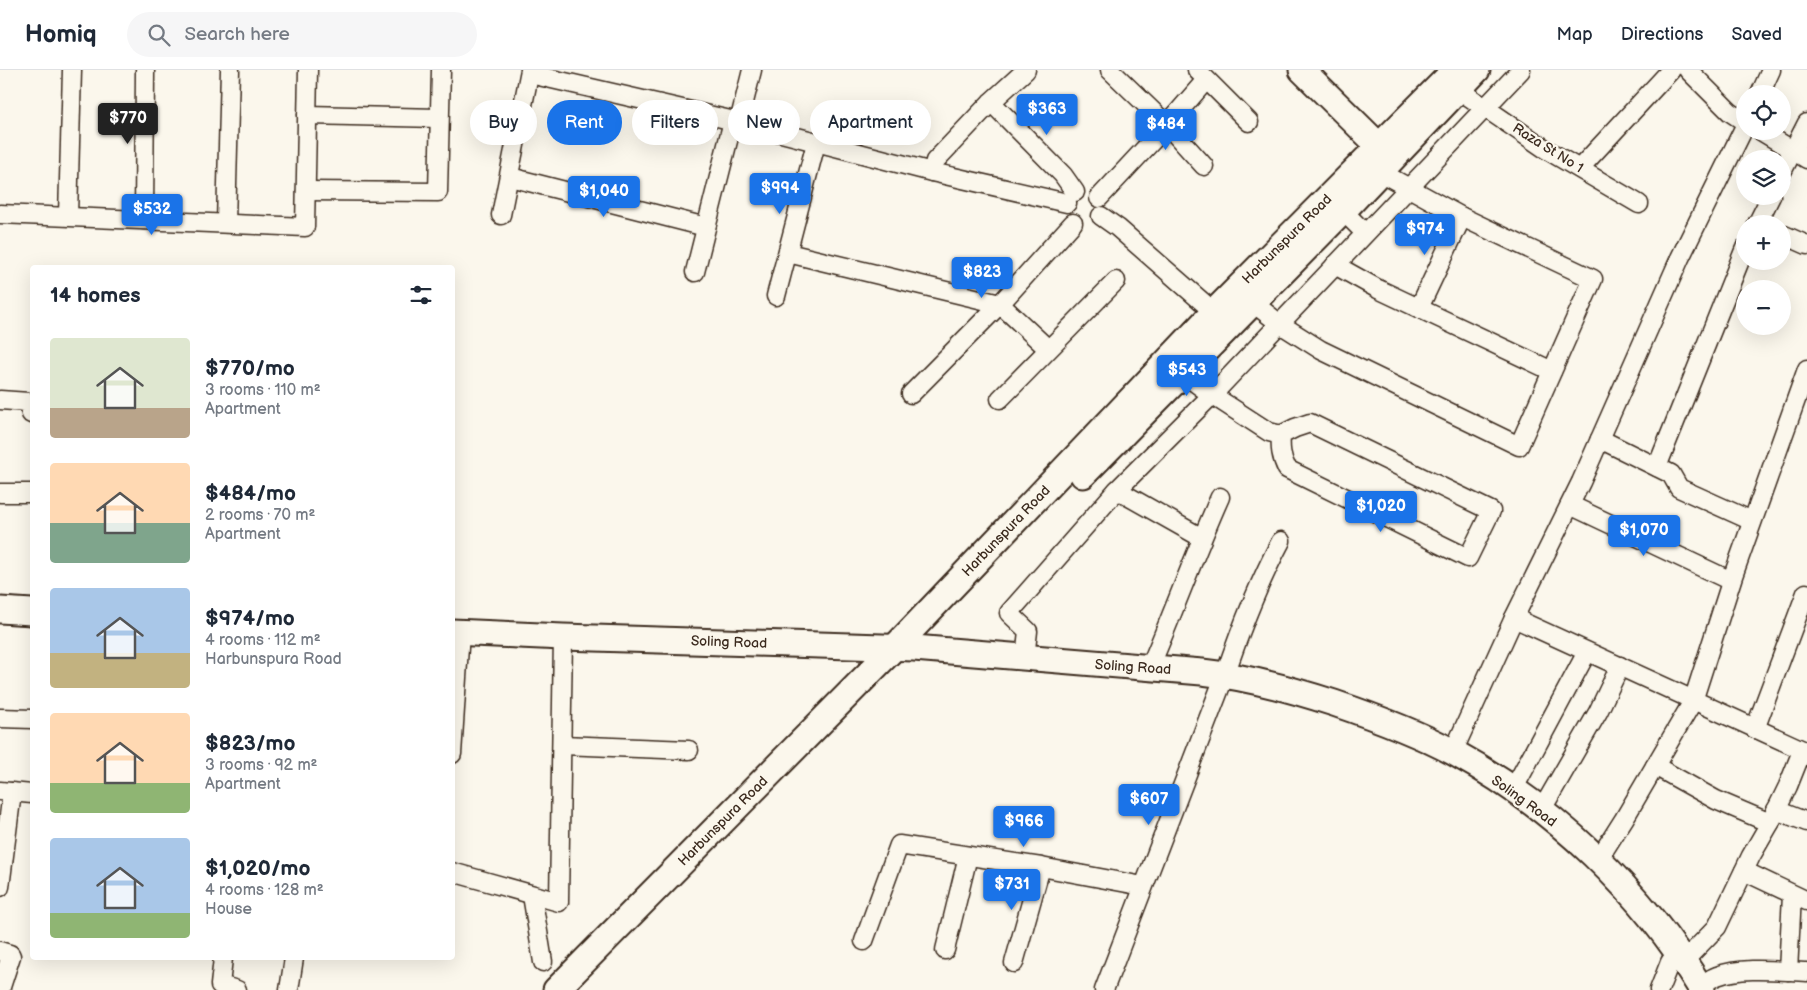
<!DOCTYPE html>
<html lang="en">
<head>
<meta charset="utf-8">
<style>
  body { margin:0; font-family:"Balsamiq Sans",sans-serif; background:#f6f6f7; color:#1f2937; height:100vh; display:flex; flex-direction:column; font-size:19px; white-space:nowrap }
  * { box-sizing:border-box; margin:0 }
  p { font-size:16px; color:#747a83 }
  .icon { flex:none; width:28px; height:28px; fill:none; stroke:currentColor; stroke-width:2; stroke-linecap:round; stroke-linejoin:round }
  .map { position:relative; flex:1; overflow:hidden }
  .sheet { position:absolute; left:30px; top:195px; width:425px; height:695px; display:flex; flex-direction:column; background:#fff; border-radius:5px; box-shadow:0 5px 20px #0002 }
  .sheet>* { flex:none }
  .guide { position:absolute; left:470px; top:30px; width:475px; height:45px; display:flex; gap:10px }
  .tools { position:absolute; left:1736px; top:15px; display:grid; gap:10px }
  .tools a { display:grid; place-items:center; width:55px; height:55px; border-radius:50%; background:#fff; box-shadow:0 5px 20px #0002; font-size:25px }
  .price { position:absolute; translate:-50% -42px; padding:0 11px; border-radius:5px; background:#1a73e8; color:#fff; font-size:16px; line-height:32px; filter:drop-shadow(0 1px 2px #0008) }
  .price::after { content:''; position:absolute; left:50%; top:30px; width:15px; height:11px; margin-left:-8px; background:inherit; clip-path:polygon(0 0,100% 0,50% 100%) }
  .price.active { background:#222; color:#fff }
  ul { padding:0; list-style:none }
  li { display:flex; align-items:center; gap:15px; height:125px; padding:0 20px }
  li span { display:grid; place-items:center; flex:none; width:140px; height:100px; border-radius:5px; color:#555 }
  li>.icon { margin-inline-start:auto }
  span .icon { width:60px; height:60px; fill:#fffc; stroke-width:1 }
  li b { font-size:21px }
  h2 { display:flex; justify-content:space-between; align-items:center; height:60px; padding:0 20px; font-size:21px }
  .tag { padding:0 18px; border-radius:22px; background:#fff; box-shadow:0 5px 20px #0002; font-size:18px; line-height:45px }
  .tag.active { background:#1a73e8; color:#fff }
  header { display:flex; align-items:center; gap:30px; box-sizing:border-box; height:70px; padding:0 25px; background:#fff; border-bottom:1px solid #e0e1e3 }
  header strong { font-size:24px }
  nav { display:flex; gap:28px; margin-inline-start:auto; font-size:18px }
  .search { width:350px; height:45px; background:#f6f6f7; display:flex; align-items:center; gap:12px; box-sizing:border-box; padding:0 18px; border-radius:28px; color:#747a83; font-size:19px }
  .map>svg:first-child { display:block }
  .lines { fill:none; stroke-linecap:round; stroke-linejoin:round }
  .street-casing { stroke:#3b2a1e; stroke-width:21 }
  .secondary-casing { stroke:#3b2a1e; stroke-width:29 }
  .street { stroke:#fbf7ec; stroke-width:18 }
  .secondary { stroke:#fbf7ec; stroke-width:25 }
  .labels { text-anchor:middle; dominant-baseline:central; stroke-width:4.5; stroke-linejoin:round; paint-order:stroke }
  .street-label { font-size:14px; fill:#3b2a1e; stroke:#fbf7ec }
</style>
</head>
<body>
<header>
<strong>Homiq</strong>
<div class="search"><svg class="icon" aria-label="search" viewBox="0 0 24 24"><circle cx="10" cy="10" r="6"/><path d="M15 15l6 6"/></svg>Search here</div>
<nav><a>Map</a><a>Directions</a><a>Saved</a></nav>
</header>
<div class="map">
<svg width="1807" height="920" viewBox="0 0 1807 920">
  <rect width="100%" height="100%" fill="#fbf7ec"/>
  <filter id="ink" filterUnits="userSpaceOnUse"><feTurbulence type="fractalNoise" baseFrequency=".02" numOctaves="2"/><feDisplacementMap in="SourceGraphic" scale="10" xChannelSelector="R" yChannelSelector="G"/><feConvolveMatrix kernelMatrix="1 2 1 2 8 2 1 2 1" color-interpolation-filters="sRGB"/></filter>
  <g filter="url(#ink)">
    <g class="lines">
      <defs>
        <g id="street">
          <polyline points="1110,0 1167,55 1204,96"/>
          <polyline points="1197,0 1249,52"/>
          <polyline points="1688,0 1730,42 1745,52"/>
          <polyline points="530,4 739,52 932,102 1067,133"/>
          <polyline points="1459,20 1547,80 1639,134"/>
          <polyline points="1760,24 1771,0"/>
          <polyline points="991,32 1063,105 1075,122"/>
          <polyline points="307,45 439,48"/>
          <polyline points="739,52 752,0"/>
          <polyline points="1761,61 1807,89"/>
          <polyline points="1580,98 1671,0"/>
          <polyline points="932,102 935,91 991,32 1026,0"/>
          <polyline points="1782,102 1807,53"/>
          <polyline points="510,107 706,157"/>
          <polyline points="306,121 438,122 441,0"/>
          <polyline points="1099,128 1167,55 1206,10"/>
          <polyline points="1343,141 1365,163"/>
          <polyline points="0,144 305,157 308,0"/>
          <polyline points="501,145 530,0"/>
          <polyline points="68,146 72,0"/>
          <polyline points="1101,146 1118,158 1214,242"/>
          <polyline points="144,150 145,0"/>
          <polyline points="226,153 230,0"/>
          <polyline points="1757,154 1771,126"/>
          <polyline points="1782,164 1807,175"/>
          <polyline points="788,183 1000,234 1048,279"/>
          <polyline points="1335,195 1378,219 1552,301"/>
          <polyline points="695,202 733,51"/>
          <polyline points="776,226 816,73"/>
          <polyline points="1252,232 1280,254 1321,280 1519,376 1593,209 1462,147 1380,102"/>
          <polyline points="1419,238 1462,147"/>
          <path d="M1182,303L1212,325L1269,362L1281,365L1295,358L1310,353L1491,441L1468,488L1287,399C1281,387 1280,378 1281,365"/>
          <polyline points="911,324 1000,234 1073,153"/>
          <polyline points="1000,329 1116,211"/>
          <polyline points="0,330 29,332 31,344 32,344"/>
          <polyline points="1600,369 1671,404 1679,418 1752,451"/>
          <polyline points="1657,397 1745,178"/>
          <polyline points="1117,420 1202,468"/>
          <polyline points="0,423 32,423"/>
          <polyline points="1570,435 1731,511"/>
          <polyline points="1514,548 1581,412 1680,188 1745,56"/>
          <polyline points="1025,588 1028,561 1009,543 1117,420 1212,325 1521,0"/>
          <path d="M1150,597C1174,541 1195,483 1220,427"/>
          <polyline points="0,648 32,649"/>
          <polyline points="1755,659 1806,523 1807,524"/>
          <polyline points="562,675 689,680"/>
          <polyline points="1453,682 1514,548 1807,682"/>
          <polyline points="452,684 460,562"/>
          <polyline points="1655,696 1716,730 1770,753 1751,786 1717,857 1684,891"/>
          <polyline points="1513,720 1587,582"/>
          <polyline points="0,721 32,724"/>
          <polyline points="1776,740 1807,752"/>
          <polyline points="1541,741 1598,642 1620,596"/>
          <polyline points="1770,753 1788,716 1802,681"/>
          <polyline points="1598,790 1624,749 1693,631 1733,506 1807,299"/>
          <polyline points="1744,801 1807,831"/>
          <polyline points="452,802 559,832 563,567"/>
          <polyline points="0,817 12,722"/>
          <polyline points="532,825 543,892"/>
          <polyline points="864,871 899,775 1041,797 1143,816"/>
          <polyline points="945,880 968,786"/>
          <polyline points="0,881 10,884 11,886 0,920"/>
          <polyline points="223,888 220,915 237,920"/>
          <polyline points="1014,893 1041,797"/>
          <polyline points="1788,901 1792,825"/>
          <path d="M1700,916C1705,913 1711,908 1717,906C1742,896 1780,901 1807,902"/>
          <polyline points="289,920 294,888"/>
          <path d="M1104,920L1225,605C1241,558 1258,514 1281,471"/>
          <polyline points="1659,920 1670,892"/>
        </g>
        <g id="secondary">
          <polyline points="1302,0 1379,76"/>
          <polyline points="1083,405 1343,141 1477,0"/>
          <polyline points="0,540 32,542"/>
          <path d="M452,562L563,567L914,578L1202,602C1248,607 1291,619 1334,633C1375,647 1416,662 1453,682C1554,737 1643,822 1702,920"/>
          <polyline points="556,920 894,578 1214,242 1455,0"/>
        </g>
      </defs>
      <use href="#street" class="street-casing"/>
      <use href="#secondary" class="secondary-casing"/>
      <use href="#street" class="street"/>
      <use href="#secondary" class="secondary"/>
    </g>
  </g>
  <g class="labels">
    <g class="street-label">
      <text transform="translate(1548 78) rotate(32)">Raza St No 1</text>
      <text transform="translate(1287 169) rotate(-45)">Harbunspura Road</text>
      <text transform="translate(1006 461) rotate(-46)">Harbunspura Road</text>
      <text transform="translate(729 572) rotate(2)">Soling Road</text>
      <text transform="translate(1133 597) rotate(4)">Soling Road</text>
      <text transform="translate(1524 731) rotate(36)">Soling Road</text>
      <text transform="translate(723 751) rotate(-45)">Harbunspura Road</text>
    </g>
  </g>
</svg>
<div class="tools">
<a><svg class="icon" aria-label="locate" viewBox="0 0 24 24"><circle cx="12" cy="12" r="6"/><path d="M12 2v4M12 18v4M2 12h4M18 12h4"/></svg></a>
<a><svg class="icon" aria-label="layers" viewBox="0 0 24 24"><path d="M12 4l9 5-9 5-9-5zM3 14l9 5 9-5"/></svg></a>
<a>+</a>
<a>−</a>
</div>
<b class="price" style="left:1047px;top:66px">$363</b>
<b class="price active" style="left:128px;top:75px">$770</b>
<b class="price" style="left:1166px;top:81px">$484</b>
<b class="price" style="left:780px;top:145px">$994</b>
<b class="price" style="left:604px;top:148px">$1,040</b>
<b class="price" style="left:152px;top:166px">$532</b>
<b class="price" style="left:1425px;top:186px">$974</b>
<b class="price" style="left:982px;top:229px">$823</b>
<b class="price" style="left:1187px;top:327px">$543</b>
<b class="price" style="left:1381px;top:463px">$1,020</b>
<b class="price" style="left:1644px;top:487px">$1,070</b>
<b class="price" style="left:1149px;top:756px">$607</b>
<b class="price" style="left:1024px;top:778px">$966</b>
<b class="price" style="left:1012px;top:841px">$731</b>
<div class="guide">
<a class="tag">Buy</a>
<a class="tag active">Rent</a>
<a class="tag">Filters</a>
<a class="tag">New</a>
<a class="tag">Apartment</a>
</div>
<section class="sheet">
<h2>14 homes<svg class="icon" aria-label="filters" viewBox="0 0 24 24"><path d="M4 7h16M4 17h16"/><circle cx="9" cy="7" r="2"/><circle cx="15" cy="17" r="2"/></svg></h2>
<ul>
<li><span style="background:linear-gradient(#dfe7d0 70%,#b9a48a 0)"><svg class="icon" aria-label="home" viewBox="0 0 24 24"><path d="M3 11l9-7 9 7M6 9v11h12V9"/></svg></span><div><b>$770/mo</b><p>3 rooms · 110 m²</p><p>Apartment</p></div></li>
<li><span style="background:linear-gradient(#ffd9b3 60%,#7fa58c 0)"><svg class="icon" aria-label="home" viewBox="0 0 24 24"><path d="M3 11l9-7 9 7M6 9v11h12V9"/></svg></span><div><b>$484/mo</b><p>2 rooms · 70 m²</p><p>Apartment</p></div></li>
<li><span style="background:linear-gradient(#a9c7e8 65%,#c2b280 0)"><svg class="icon" aria-label="home" viewBox="0 0 24 24"><path d="M3 11l9-7 9 7M6 9v11h12V9"/></svg></span><div><b>$974/mo</b><p>4 rooms · 112 m²</p><p>Harbunspura Road</p></div></li>
<li><span style="background:linear-gradient(#ffd9b3 70%,#8fb573 0)"><svg class="icon" aria-label="home" viewBox="0 0 24 24"><path d="M3 11l9-7 9 7M6 9v11h12V9"/></svg></span><div><b>$823/mo</b><p>3 rooms · 92 m²</p><p>Apartment</p></div></li>
<li><span style="background:linear-gradient(#a9c7e8 75%,#8fb573 0)"><svg class="icon" aria-label="home" viewBox="0 0 24 24"><path d="M3 11l9-7 9 7M6 9v11h12V9"/></svg></span><div><b>$1,020/mo</b><p>4 rooms · 128 m²</p><p>House</p></div></li>
</ul>
</section>
</div>
</body>
</html>
